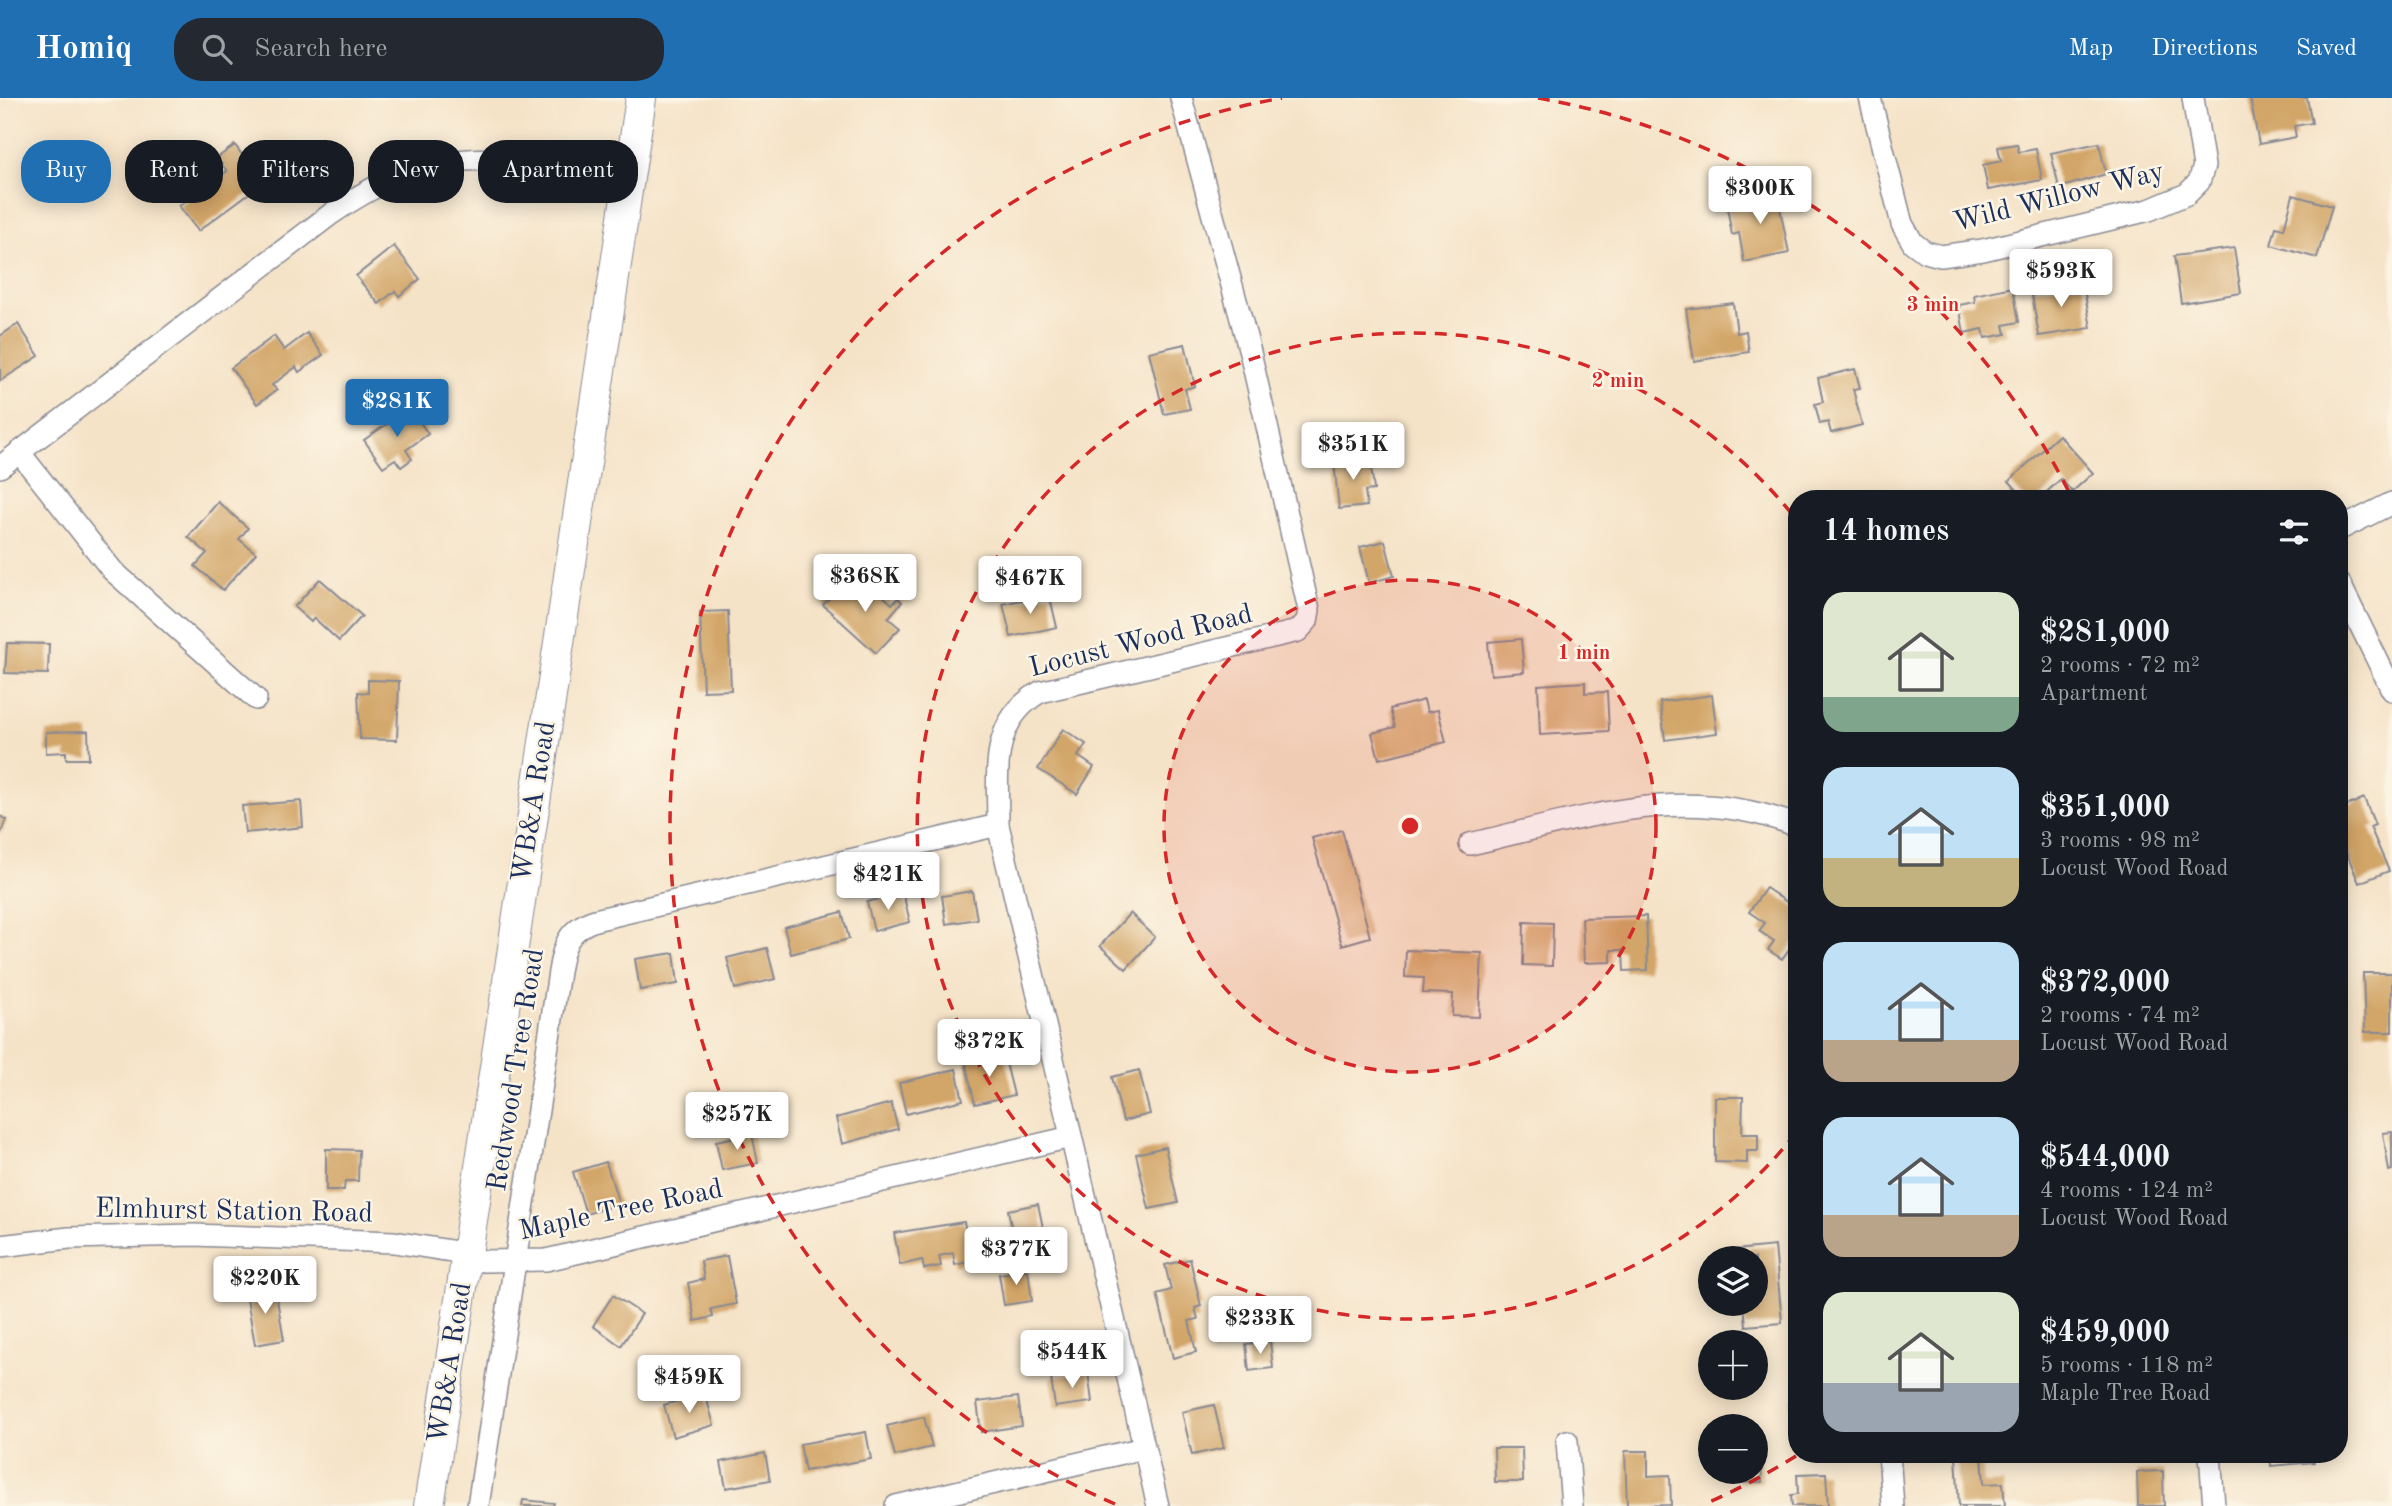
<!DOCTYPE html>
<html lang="en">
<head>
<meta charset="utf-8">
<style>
  body { margin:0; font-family:"Old Standard TT",serif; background:#242831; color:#f1f3f6; height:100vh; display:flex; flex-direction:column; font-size:26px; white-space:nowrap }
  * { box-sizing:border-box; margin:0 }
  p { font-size:23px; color:#9ea1a6 }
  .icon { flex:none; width:38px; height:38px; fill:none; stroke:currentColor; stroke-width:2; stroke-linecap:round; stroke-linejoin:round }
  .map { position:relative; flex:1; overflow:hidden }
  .sheet { position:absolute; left:1788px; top:392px; width:560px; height:973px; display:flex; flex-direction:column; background:#171b24; border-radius:28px; box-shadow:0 4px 18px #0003 }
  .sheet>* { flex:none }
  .guide { position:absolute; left:21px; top:42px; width:665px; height:63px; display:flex; gap:14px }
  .tools { position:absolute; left:1698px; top:1148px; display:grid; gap:14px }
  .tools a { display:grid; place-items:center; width:70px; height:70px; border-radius:50%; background:#171b24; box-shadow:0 4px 18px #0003; font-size:35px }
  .price { position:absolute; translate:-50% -60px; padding:0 16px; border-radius:7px; background:#fff; color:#222; font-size:23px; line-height:46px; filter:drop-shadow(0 2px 4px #0008) }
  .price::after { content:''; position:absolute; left:50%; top:42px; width:21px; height:16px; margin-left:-10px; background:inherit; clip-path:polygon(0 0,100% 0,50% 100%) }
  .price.selected { background:#1f6fb2; color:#fff }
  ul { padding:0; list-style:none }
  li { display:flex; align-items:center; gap:21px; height:175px; padding:0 35px }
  li span { display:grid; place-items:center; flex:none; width:196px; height:140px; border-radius:21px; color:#555 }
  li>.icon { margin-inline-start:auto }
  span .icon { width:84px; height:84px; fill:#fffc; stroke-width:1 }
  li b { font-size:30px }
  h2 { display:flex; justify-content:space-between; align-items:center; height:84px; padding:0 35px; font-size:30px }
  .pill { padding:0 24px; border-radius:28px; background:#171b24; box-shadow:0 4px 18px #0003; font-size:24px; line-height:63px }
  .pill.selected { background:#1f6fb2; color:#fff }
  header { display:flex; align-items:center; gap:42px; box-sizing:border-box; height:98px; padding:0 35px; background:#1f6fb2; color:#fff }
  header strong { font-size:33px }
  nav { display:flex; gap:38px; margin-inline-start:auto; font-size:24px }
  .search { width:490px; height:63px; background:#242831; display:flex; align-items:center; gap:18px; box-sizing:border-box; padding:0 24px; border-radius:28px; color:#9ea1a6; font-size:26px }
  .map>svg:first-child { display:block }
  .building { fill:#d2a568 }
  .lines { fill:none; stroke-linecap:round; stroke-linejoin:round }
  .street-casing { stroke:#888993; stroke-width:24 }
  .secondary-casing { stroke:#888993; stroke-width:32 }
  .street { stroke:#fff; stroke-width:21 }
  .secondary { stroke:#fff; stroke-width:30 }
  .ring { fill:none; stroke:#d62828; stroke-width:3.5; stroke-dasharray:12 9 }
  .labels { text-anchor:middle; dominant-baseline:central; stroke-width:5; stroke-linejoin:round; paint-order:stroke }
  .street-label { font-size:28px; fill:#1b2f5e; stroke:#fcf5e5 }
  .centre { fill:#d62828; stroke:#fcf5e5; stroke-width:3.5 }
  .ring-label { font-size:21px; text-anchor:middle; font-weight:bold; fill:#d62828; stroke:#fcf5e5; stroke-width:5; stroke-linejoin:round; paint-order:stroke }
</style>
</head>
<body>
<header>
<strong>Homiq</strong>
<div class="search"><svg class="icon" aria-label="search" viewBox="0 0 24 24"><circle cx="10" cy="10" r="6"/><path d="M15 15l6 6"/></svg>Search here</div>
<nav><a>Map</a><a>Directions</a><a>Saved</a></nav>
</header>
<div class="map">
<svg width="2392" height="1408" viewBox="0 0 2392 1408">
  <rect width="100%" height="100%" fill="#fcf5e5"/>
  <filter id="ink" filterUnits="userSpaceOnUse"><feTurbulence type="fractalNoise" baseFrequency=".0143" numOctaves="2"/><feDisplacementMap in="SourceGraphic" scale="14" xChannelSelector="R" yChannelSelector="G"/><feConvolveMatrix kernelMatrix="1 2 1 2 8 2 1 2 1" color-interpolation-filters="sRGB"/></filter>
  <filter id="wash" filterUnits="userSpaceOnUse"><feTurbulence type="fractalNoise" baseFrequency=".00686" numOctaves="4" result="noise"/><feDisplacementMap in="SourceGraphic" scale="28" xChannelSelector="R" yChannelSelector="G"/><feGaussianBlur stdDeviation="1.57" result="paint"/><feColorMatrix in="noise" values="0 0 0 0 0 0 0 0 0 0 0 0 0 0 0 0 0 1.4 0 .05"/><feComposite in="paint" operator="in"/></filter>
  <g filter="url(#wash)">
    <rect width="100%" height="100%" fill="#f5e3c8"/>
    <g id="blocks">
      <g class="building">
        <polygon points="2250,0 2307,0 2312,25 2294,28 2296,39 2259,46"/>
        <polygon points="2099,45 2106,76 2059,90 2051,55"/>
        <polygon points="2017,46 2019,54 2036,51 2042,82 1988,92 1983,67 2001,63 1998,49"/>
        <polygon points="235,47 254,74 248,79 256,90 198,133 179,108 227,73 217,60"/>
        <polygon points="1775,86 1789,155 1744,164 1739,135 1732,137 1727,109 1761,102 1758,89"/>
        <polygon points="2293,97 2332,108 2317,160 2271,147 2276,129 2284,131"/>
        <polygon points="394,148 420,181 399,198 395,193 379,206 356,178"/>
        <polygon points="2234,150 2241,195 2181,205 2174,158"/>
        <polygon points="2083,185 2091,230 2039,238 2031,191"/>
        <polygon points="2013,189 2019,224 2004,227 2006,236 1985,240 1983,231 1964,235 1959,207 1975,204 1974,197"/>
        <polygon points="1733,205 1737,235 1746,233 1749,254 1694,263 1686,211"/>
        <polygon points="18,226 39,258 0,283 0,238"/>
        <polygon points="307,235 323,257 299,274 296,269 272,287 277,292 257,306 231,270 274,238 284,252"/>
        <polygon points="1185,246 1195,288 1185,291 1190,311 1164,316 1149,254"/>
        <polygon points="1855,271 1860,290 1853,291 1862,327 1831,335 1828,324 1820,326 1815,306 1823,304 1818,280"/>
        <polygon points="410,310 428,336 406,352 412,361 401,369 395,361 383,369 364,342"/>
        <polygon points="2059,337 2093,375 2072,394 2061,381 2039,401 2025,401 2009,383"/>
        <polygon points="1370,360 1374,392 1365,393 1367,408 1339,411 1334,364"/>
        <polygon points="218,404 248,430 239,441 256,455 223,492 195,468 207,455 188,439"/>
        <polygon points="1385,443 1394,478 1369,485 1360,449"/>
        <polygon points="320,481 362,518 339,543 314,520 311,524 294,509"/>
        <polygon points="846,482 864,499 873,489 892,506 898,500 902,504 888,520 900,530 876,555 823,507"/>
        <polygon points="1049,496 1057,529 1011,539 1003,506"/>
        <polygon points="728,513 731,592 703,593 700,514"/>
        <polygon points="1521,541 1524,574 1491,577 1488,544"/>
        <polygon points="7,545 49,546 48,576 5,575"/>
        <polygon points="368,582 399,583 397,642 360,641 358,594 368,595"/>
        <polygon points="1585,584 1585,595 1607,594 1609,633 1540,637 1538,587"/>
        <polygon points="1712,597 1717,635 1665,642 1660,604"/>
        <polygon points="1424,602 1427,614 1438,612 1446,644 1379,661 1372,635 1395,629 1390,611"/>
        <polygon points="1063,631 1086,646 1078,658 1094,669 1077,696 1038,671"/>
        <polygon points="88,633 89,661 66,661 66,654 46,655 46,634"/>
        <polygon points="2364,700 2375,727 2370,729 2389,773 2359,785 2340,739 2340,711"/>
        <polygon points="301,703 303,729 245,735 242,708"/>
        <polygon points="0,718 7,722 0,737"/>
        <polygon points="1342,732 1370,839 1342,847 1312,740"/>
        <polygon points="1766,790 1797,811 1797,840 1782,861 1768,852 1774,843 1759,833 1765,825 1749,814"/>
        <polygon points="972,793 977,821 946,826 942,798"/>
        <polygon points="903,795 910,824 874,833 867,804"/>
        <polygon points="842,814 849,841 791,856 784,829"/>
        <polygon points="1130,815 1155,839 1126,871 1100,848"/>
        <polygon points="1646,818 1648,872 1624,873 1623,852 1611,852 1611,864 1584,865 1582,820"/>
        <polygon points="1524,824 1553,825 1552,868 1523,867"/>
        <polygon points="767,850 775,881 735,891 727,860"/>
        <polygon points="1406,852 1482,855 1479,919 1452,918 1453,896 1423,895 1424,880 1405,879"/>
        <polygon points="674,855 678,886 640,892 635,861"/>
        <polygon points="2363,875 2392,875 2392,934 2365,934"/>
        <polygon points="1004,957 1014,997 975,1006 965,963"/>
        <polygon points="956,971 963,1002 906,1016 899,985"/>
        <polygon points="1139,972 1150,1016 1123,1023 1112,979"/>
        <polygon points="1715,999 1743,999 1742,1036 1758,1036 1758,1053 1747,1053 1747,1065 1715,1064"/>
        <polygon points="891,1005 898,1031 842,1046 836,1020"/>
        <polygon points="2392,1034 2392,1072 2389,1073 2383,1035"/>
        <polygon points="752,1036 758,1065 722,1072 716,1043"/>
        <polygon points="1165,1049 1178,1105 1149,1111 1136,1056"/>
        <polygon points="326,1051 359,1052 358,1083 345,1083 344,1092 326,1092"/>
        <polygon points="606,1064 619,1106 586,1116 573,1074"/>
        <polygon points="1038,1106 1046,1144 1033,1147 1031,1138 1014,1142 1008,1112"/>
        <polygon points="964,1124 972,1163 955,1167 953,1155 939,1158 941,1168 924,1171 922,1162 900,1167 894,1135"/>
        <polygon points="1775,1148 1782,1225 1746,1228 1744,1206 1755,1206 1755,1160 1736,1160 1735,1152"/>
        <polygon points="727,1158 736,1206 711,1211 713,1219 695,1223 688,1185 704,1181 701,1163"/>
        <polygon points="1190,1161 1201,1208 1195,1210 1198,1221 1189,1223 1196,1254 1173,1260 1157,1196 1171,1192 1165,1167"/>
        <polygon points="1028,1172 1032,1203 1004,1207 999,1176"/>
        <polygon points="275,1190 284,1242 255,1247 246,1195"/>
        <polygon points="613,1197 642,1216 621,1248 593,1228"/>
        <polygon points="1270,1243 1273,1270 1249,1273 1246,1246"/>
        <polygon points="1088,1274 1092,1304 1055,1309 1051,1280"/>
        <polygon points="705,1295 714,1327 673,1339 664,1307"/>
        <polygon points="1018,1299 1022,1328 981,1334 977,1304"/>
        <rect x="1791" y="1301" width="6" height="19"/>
        <polygon points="1214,1307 1224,1350 1192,1357 1182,1314"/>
        <polygon points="924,1319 932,1349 895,1358 887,1328"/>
        <polygon points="866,1334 871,1361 805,1373 800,1346"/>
        <polygon points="1494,1350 1522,1350 1523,1384 1495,1384"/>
        <polygon points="1625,1353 1648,1353 1648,1378 1670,1377 1671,1407 1627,1408"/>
        <polygon points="765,1355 770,1382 726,1390 721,1364"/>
        <polygon points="1982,1356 1984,1386 2003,1385 2005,1408 1959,1408 1956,1358"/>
        <polygon points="2136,1356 2160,1356 2161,1362 2136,1362"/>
        <polygon points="2270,1356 2314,1356 2314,1364 2271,1368"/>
        <polygon points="1755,1363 1761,1363 1762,1384 1739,1385 1738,1374 1755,1374"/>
        <polygon points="2163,1373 2164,1408 2138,1408 2137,1374"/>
        <polygon points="1826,1375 1828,1408 1792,1408 1791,1397 1798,1396 1797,1376"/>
        <polygon points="523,1402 554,1405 553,1408 522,1408"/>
      </g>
    </g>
  </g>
  <g filter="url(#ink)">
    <use href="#blocks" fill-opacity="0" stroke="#888993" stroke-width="2"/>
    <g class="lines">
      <defs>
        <g id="street">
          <polyline points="1870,0 1902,126 1913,145 1925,154 1941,158 1983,152 2149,112 2187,96 2199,84 2204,68 2193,0"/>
          <polyline points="19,354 112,472 256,601"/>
          <path d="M0,369L331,116C445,38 502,59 628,86"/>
          <polyline points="2340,431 2392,405"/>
          <polyline points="2340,486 2392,592"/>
          <path d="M1470,746C1580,721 1686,683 1797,728"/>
          <polyline points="0,1148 69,1140 193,1137 394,1144 451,1153 483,1163 546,1162 1071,1039"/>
          <polyline points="1567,1343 1572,1408"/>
          <polyline points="1889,1356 1893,1408"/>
          <polyline points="2210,1356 2214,1408"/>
          <path d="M478,1408L559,874C563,848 568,831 595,822L998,727"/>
          <polyline points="896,1408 1144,1350"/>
          <path d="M1158,1408L998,727C998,674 989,624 1040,594L1298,533L1307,523L1309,512L1250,254L1181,0"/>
        </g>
        <polyline id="secondary" points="429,1408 641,0"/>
      </defs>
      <use href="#street" class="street-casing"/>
      <use href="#secondary" class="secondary-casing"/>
      <use href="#street" class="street"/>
      <use href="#secondary" class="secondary"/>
    </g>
  </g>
  <circle cx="1410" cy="728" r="246" fill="#d62828" fill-opacity=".12"/>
  <g class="ring">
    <circle cx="1410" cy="728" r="246"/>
    <path d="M1796 1035A493 493 0 1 1 1796 421"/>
    <path d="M1796 1358A739 739 0 0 1 1705 1406M1115 1406A739 739 0 0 1 1282 0M1538 0A739 739 0 0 1 2071 398"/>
  </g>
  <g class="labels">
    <g class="street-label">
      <text transform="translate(2059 100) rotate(-14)">Wild Willow Way</text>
      <text transform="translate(1141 544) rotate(-14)">Locust Wood Road</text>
      <text transform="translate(535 704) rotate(-81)">WB&amp;A Road</text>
      <text transform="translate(517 972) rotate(-81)">Redwood Tree Road</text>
      <text transform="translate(621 1113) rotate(-12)">Maple Tree Road</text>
      <text transform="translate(234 1114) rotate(1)">Elmhurst Station Road</text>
      <text transform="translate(451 1265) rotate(-81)">WB&amp;A Road</text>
    </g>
  </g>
  <circle cx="1410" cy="728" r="10" class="centre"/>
  <g class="ring-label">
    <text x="1933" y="213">3 min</text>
    <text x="1618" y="289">2 min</text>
    <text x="1584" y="561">1 min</text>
  </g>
</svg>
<div class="tools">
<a><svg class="icon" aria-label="layers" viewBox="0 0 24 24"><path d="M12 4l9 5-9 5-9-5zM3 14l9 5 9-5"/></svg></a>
<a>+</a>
<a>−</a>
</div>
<b class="price" style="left:1760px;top:128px">$300K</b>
<b class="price" style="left:2061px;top:211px">$593K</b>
<b class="price selected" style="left:397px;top:341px">$281K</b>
<b class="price" style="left:1353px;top:384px">$351K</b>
<b class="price" style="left:865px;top:516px">$368K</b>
<b class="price" style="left:1030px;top:518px">$467K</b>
<b class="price" style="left:888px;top:814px">$421K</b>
<b class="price" style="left:989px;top:981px">$372K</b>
<b class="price" style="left:737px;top:1054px">$257K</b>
<b class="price" style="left:1016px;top:1189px">$377K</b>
<b class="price" style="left:265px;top:1218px">$220K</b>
<b class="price" style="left:1260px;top:1258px">$233K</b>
<b class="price" style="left:1072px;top:1292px">$544K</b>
<b class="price" style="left:689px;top:1317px">$459K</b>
<div class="guide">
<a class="pill selected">Buy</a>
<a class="pill">Rent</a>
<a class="pill">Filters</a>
<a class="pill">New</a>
<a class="pill">Apartment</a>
</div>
<section class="sheet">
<h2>14 homes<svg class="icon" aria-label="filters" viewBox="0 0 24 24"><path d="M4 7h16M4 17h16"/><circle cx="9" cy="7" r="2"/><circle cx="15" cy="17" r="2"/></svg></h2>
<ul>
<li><span style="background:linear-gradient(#dfe7d0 75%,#7fa58c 0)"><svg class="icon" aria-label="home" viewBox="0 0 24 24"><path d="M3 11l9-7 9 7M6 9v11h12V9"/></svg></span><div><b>$281,000</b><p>2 rooms · 72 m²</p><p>Apartment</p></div></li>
<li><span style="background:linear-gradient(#bfe0f5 65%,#c2b280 0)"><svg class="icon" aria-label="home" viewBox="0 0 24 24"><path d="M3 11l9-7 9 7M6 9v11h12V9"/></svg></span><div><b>$351,000</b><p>3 rooms · 98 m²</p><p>Locust Wood Road</p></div></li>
<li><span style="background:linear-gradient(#bfe0f5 70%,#b9a48a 0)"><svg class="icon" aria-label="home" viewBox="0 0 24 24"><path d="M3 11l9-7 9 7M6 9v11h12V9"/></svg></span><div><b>$372,000</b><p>2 rooms · 74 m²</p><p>Locust Wood Road</p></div></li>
<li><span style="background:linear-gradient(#bfe0f5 70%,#b9a48a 0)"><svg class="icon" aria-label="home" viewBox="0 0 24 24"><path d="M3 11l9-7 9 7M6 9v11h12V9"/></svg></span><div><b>$544,000</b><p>4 rooms · 124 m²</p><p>Locust Wood Road</p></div></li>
<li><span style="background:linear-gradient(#dfe7d0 65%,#9aa5b1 0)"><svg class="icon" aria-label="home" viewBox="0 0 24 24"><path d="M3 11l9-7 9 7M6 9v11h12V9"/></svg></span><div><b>$459,000</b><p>5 rooms · 118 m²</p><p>Maple Tree Road</p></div></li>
</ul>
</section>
</div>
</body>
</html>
